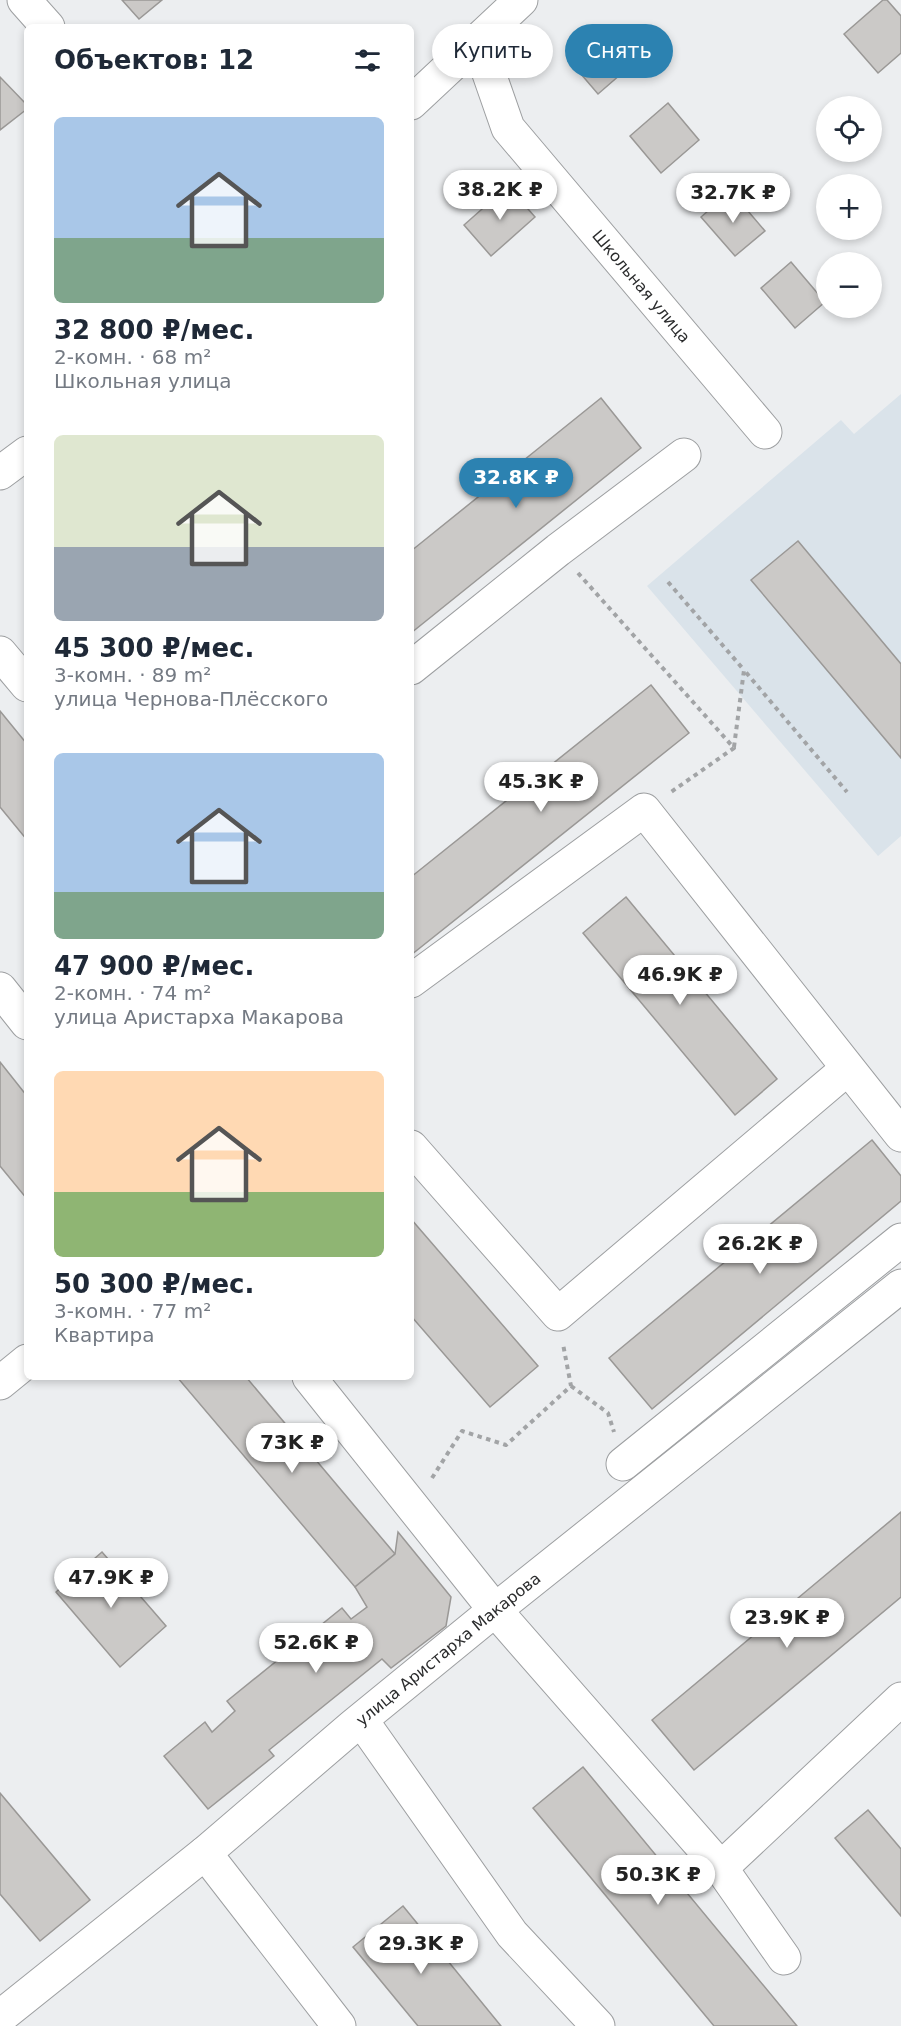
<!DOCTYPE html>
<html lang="ru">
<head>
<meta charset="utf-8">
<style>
  body { margin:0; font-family:"DejaVu Sans",sans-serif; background:#f2f2f3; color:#1f2937; height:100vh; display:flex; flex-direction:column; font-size:22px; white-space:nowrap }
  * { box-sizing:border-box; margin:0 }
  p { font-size:20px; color:#747a83 }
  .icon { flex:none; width:33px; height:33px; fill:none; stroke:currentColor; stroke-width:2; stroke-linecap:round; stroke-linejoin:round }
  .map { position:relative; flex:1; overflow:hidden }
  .drawer { position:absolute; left:24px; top:24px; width:390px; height:1356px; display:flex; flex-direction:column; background:#fff; border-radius:9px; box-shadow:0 3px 9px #0003 }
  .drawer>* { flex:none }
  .hud { position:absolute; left:432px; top:24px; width:378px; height:54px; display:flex; gap:12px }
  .buttons { position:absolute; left:816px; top:96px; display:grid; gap:12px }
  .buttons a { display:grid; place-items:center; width:66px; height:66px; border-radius:50%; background:#fff; box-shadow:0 3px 9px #0003; font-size:30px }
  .price { position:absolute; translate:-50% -51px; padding:0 14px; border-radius:21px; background:#fff; color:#222; font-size:20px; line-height:39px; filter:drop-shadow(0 2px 3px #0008) }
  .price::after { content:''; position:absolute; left:50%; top:36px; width:18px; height:14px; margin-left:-9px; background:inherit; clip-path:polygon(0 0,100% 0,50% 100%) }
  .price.active { background:#2c82b1; color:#fff }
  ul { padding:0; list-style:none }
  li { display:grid; align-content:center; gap:12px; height:318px; padding:0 30px }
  li span { display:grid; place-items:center; height:186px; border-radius:9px; color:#555 }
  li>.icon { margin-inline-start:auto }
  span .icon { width:108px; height:108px; fill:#fffc; stroke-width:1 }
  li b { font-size:26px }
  h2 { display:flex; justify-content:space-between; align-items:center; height:72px; padding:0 30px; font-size:26px }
  .chip { padding:0 21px; border-radius:27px; background:#fff; box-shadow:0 3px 9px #0003; font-size:21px; line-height:54px }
  .chip.active { background:#2c82b1; color:#fff }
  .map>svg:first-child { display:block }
  .built { fill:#dae3ea }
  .building { fill:#cbc9c7; stroke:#9a9896; stroke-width:1.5 }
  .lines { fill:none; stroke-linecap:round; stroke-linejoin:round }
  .minor-casing { stroke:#9d9fa1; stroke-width:35 }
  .path { stroke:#a2a4a6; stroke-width:4; stroke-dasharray:4.5 4.5; stroke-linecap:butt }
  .minor { stroke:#fff; stroke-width:33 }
  .labels { text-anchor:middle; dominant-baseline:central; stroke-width:5; stroke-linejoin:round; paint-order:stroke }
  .street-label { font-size:16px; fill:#2b2c2d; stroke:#fff }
</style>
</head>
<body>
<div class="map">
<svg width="901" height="2026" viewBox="0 0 901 2026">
  <rect width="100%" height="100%" fill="#eceef0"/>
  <polygon class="built" points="901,394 901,836 878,856 647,586 841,420 854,434"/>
  <g class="building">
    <polygon points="122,0 162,0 139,19"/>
    <polygon points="883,0 887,0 901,16 901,53 878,73 844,34"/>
    <polygon points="607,28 636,61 598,94 569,60"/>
    <polygon points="0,77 27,105 27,109 0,130"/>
    <polygon points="668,103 699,140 661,173 630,136"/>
    <polygon points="508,186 535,217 491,256 464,225"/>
    <polygon points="731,191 765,231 735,256 701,217"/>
    <polygon points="791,262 825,302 795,328 761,288"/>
    <polygon points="601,398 641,448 411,633 411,551"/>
    <polygon points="798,541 901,664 901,758 751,580"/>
    <polygon points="651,685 689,733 411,955 411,877"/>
    <polygon points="0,711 27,744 27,840 0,807"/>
    <polygon points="626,897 777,1079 735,1115 583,933"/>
    <polygon points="0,1062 27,1096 27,1199 0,1166"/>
    <polygon points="872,1140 901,1176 901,1201 652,1409 609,1358"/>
    <polygon points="411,1219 538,1366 490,1407 411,1316"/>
    <polygon points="177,1377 246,1377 395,1554 355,1587"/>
    <polygon points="901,1512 901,1597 694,1770 652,1720"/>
    <polygon points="398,1532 451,1597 446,1626 391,1668 382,1659 269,1750 274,1756 208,1809 164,1756 205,1722 212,1732 235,1711 227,1701 342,1608 351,1619 367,1607 355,1587 395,1554"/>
    <polygon points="102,1552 166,1626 120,1667 56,1592"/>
    <polygon points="583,1767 797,2026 714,2026 533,1808"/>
    <polygon points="0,1793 90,1900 40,1941 0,1894"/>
    <polygon points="868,1810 901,1849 901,1916 835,1838"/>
    <polygon points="403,1906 501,2026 418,2026 353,1947"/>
  </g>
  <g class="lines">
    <defs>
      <g id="minor">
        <polyline points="24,0 48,27"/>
        <path id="s1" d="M478,42L508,128L765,432"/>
        <polyline points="411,103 521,0"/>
        <polyline points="0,473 27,453"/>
        <polyline points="0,653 27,685"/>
        <polyline points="411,668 558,550 684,455"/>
        <polyline points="411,981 644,810 901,1135"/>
        <polyline points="0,989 27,1023"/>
        <polyline points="411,1147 558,1314 847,1069"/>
        <polyline points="309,1377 495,1610 721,1868"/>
        <polyline points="0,1383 27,1361"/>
        <polyline points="623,1464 901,1240"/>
        <polyline points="362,1721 512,1934 598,2026"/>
        <polyline points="205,1853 339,2026"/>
        <polyline points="784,1958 721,1868 901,1699"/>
        <path id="s2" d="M0,2017L205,1853L353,1726L495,1610L901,1286"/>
      </g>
    </defs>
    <use href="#minor" class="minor-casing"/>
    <g class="path">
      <polyline points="578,573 734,748 671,792"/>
      <polyline points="668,582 744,670"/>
      <polyline points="734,747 744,670 847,792"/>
      <polyline points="571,1386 608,1413 614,1432"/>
      <polyline points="432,1478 462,1431 506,1445 571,1386 563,1344"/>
    </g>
    <use href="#minor" class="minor"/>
  </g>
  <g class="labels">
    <g class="street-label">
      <text stroke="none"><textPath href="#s1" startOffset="298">Школьная улица</textPath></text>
      <text stroke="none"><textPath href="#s2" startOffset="580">улица Аристарха Макарова</textPath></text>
    </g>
  </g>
</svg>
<div class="buttons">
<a><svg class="icon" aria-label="locate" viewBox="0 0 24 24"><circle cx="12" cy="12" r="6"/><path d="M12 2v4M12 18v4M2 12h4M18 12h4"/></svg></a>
<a>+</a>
<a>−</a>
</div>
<b class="price" style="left:500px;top:221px">38.2K ₽</b>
<b class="price" style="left:733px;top:224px">32.7K ₽</b>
<b class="price active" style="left:516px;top:509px">32.8K ₽</b>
<b class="price" style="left:541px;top:813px">45.3K ₽</b>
<b class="price" style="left:680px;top:1006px">46.9K ₽</b>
<b class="price" style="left:760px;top:1275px">26.2K ₽</b>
<b class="price" style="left:292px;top:1474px">73K ₽</b>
<b class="price" style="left:111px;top:1609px">47.9K ₽</b>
<b class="price" style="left:787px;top:1649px">23.9K ₽</b>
<b class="price" style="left:316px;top:1674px">52.6K ₽</b>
<b class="price" style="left:658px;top:1906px">50.3K ₽</b>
<b class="price" style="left:421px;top:1975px">29.3K ₽</b>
<div class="hud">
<a class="chip">Купить</a>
<a class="chip active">Снять</a>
</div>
<section class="drawer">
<h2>Объектов: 12<svg class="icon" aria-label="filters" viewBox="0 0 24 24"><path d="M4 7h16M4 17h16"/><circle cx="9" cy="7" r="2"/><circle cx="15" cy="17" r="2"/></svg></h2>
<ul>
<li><span style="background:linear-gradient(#a9c7e8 65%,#7fa58c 0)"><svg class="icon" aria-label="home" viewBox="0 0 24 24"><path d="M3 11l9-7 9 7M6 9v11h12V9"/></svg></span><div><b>32 800 ₽/мес.</b><p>2-комн. · 68 m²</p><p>Школьная улица</p></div></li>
<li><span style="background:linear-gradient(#dfe7d0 60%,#9aa5b1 0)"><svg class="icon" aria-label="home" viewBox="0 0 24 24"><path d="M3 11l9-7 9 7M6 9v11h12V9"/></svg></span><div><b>45 300 ₽/мес.</b><p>3-комн. · 89 m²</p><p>улица Чернова-Плёсского</p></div></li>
<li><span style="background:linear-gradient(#a9c7e8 75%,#7fa58c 0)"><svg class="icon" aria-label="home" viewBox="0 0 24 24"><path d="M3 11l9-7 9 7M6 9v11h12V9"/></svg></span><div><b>47 900 ₽/мес.</b><p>2-комн. · 74 m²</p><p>улица Аристарха Макарова</p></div></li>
<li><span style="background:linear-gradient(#ffd9b3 65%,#8fb573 0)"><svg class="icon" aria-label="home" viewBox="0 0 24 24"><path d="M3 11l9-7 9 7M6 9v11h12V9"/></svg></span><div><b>50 300 ₽/мес.</b><p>3-комн. · 77 m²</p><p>Квартира</p></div></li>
</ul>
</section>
</div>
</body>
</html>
